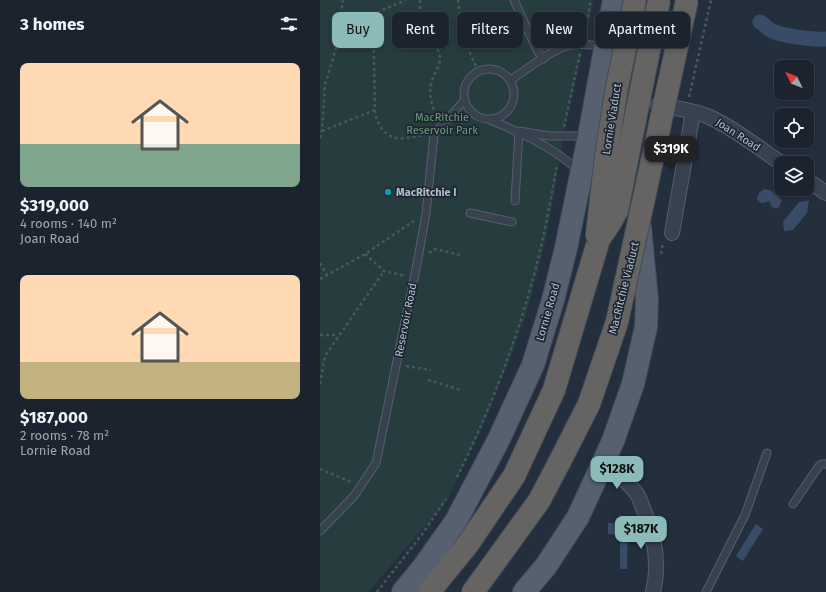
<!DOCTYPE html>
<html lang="en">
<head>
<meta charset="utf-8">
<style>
  body { margin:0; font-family:"Fira Sans",sans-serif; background:#242b36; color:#f1f3f6; height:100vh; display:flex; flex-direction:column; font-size:15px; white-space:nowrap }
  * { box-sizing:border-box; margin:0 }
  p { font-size:13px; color:#a0a4aa }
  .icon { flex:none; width:22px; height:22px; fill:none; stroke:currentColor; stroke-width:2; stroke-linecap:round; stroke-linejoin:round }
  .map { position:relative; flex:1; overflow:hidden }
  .panel { display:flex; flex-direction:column; background:#1b232e; width:320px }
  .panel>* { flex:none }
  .top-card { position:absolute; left:12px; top:12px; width:380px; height:36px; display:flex; gap:8px }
  .needle { width:26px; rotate:313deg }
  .buttons { position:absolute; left:454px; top:60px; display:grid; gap:8px }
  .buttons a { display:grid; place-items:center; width:40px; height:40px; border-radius:8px; background:#1b232e; box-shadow:0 2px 6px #0003,0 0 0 1px #39404a; font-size:20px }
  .price { position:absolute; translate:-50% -34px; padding:0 9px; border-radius:8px; background:#8bbbb9; color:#111; font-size:13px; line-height:26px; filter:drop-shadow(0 1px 2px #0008) }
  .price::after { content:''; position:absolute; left:50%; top:24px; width:12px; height:9px; margin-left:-6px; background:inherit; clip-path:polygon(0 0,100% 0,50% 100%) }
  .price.active { background:#222; color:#fff }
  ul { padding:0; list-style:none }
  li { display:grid; align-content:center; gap:8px; height:212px; padding:0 20px }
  li span { display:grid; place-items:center; height:124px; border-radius:8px; color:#555 }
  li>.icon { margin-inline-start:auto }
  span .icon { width:72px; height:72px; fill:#fffc; stroke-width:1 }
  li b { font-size:17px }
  h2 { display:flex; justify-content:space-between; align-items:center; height:48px; padding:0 20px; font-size:17px }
  .pill { padding:0 14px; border-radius:8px; background:#1b232e; box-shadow:0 2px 6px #0003,0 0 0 1px #39404a; font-size:14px; line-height:36px }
  .pill.active { background:#8bbbb9; color:#111 }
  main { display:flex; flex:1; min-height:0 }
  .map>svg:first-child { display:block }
  .green { fill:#263c3f }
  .water { fill:#394c67 }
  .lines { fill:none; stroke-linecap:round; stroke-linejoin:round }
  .canal { stroke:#394c67; stroke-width:15 }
  .service-casing { stroke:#565f6c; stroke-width:9 }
  .minor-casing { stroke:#565f6c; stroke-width:16 }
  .primary-casing { stroke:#414a57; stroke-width:24 }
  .trunk-casing { stroke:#434c59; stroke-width:24 }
  .path { stroke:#44595c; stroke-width:2.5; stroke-dasharray:3 3; stroke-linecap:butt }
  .service { stroke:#38414e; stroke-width:7 }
  .minor { stroke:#38414e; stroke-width:14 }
  .primary { stroke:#56606e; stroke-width:22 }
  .trunk { stroke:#656462; stroke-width:22 }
  .trunk-bridge-casing { stroke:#434c59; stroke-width:24; stroke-linecap:butt }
  .trunk-bridge { stroke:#656462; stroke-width:22 }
  .culture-dot { fill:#0f9aa8; stroke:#1d2633; stroke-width:1.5 }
  .labels { text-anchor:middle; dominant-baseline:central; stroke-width:3.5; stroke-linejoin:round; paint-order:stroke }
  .park-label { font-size:11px; fill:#6b9a76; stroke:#1d2633 }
  .street-label { font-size:11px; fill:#b4bcc9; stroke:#1d2633 }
  .poi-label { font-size:11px; font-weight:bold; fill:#b4bcc9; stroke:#1d2633; text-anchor:start }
</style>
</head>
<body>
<main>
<section class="panel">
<h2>3 homes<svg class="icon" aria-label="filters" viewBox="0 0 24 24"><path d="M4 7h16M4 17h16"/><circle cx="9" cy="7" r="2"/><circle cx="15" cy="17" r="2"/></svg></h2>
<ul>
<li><span style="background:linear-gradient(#ffd9b3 65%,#7fa58c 0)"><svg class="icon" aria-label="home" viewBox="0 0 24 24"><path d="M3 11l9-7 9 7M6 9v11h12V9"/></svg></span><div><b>$319,000</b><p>4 rooms · 140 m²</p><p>Joan Road</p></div></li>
<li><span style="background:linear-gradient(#ffd9b3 70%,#c2b280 0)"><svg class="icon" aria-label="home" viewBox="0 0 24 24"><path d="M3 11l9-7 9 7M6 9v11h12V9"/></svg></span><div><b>$187,000</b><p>2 rooms · 78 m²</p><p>Lornie Road</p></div></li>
</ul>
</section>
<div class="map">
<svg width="506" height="592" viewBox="0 0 506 592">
  <rect width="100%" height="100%" fill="#242f3e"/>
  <polygon class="green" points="0,0 274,0 246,123 227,236 206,316 171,407 127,501 48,592 0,592"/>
  <g class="water">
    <polygon points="444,189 450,190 462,200 459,207 456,209 451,206 450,201 443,203 439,202 437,199 439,193"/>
    <polygon points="489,200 487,213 473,230 464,231 463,222 479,202"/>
    <polygon points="288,523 308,523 307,569 300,569 300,535 288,534"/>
    <polygon points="436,524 443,529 423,561 416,556"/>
  </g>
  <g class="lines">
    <path class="canal" d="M440,22C444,24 447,28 450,30C462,36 493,40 506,39"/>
    <defs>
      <g id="service">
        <polyline points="194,0 217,50 223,59"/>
        <circle cx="169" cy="94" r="25"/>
        <path d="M191,80C204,71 234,48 248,46C259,43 271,45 282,46"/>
        <path d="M170,120C202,133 233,147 259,171"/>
        <polyline points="195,201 199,131 229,136 267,136"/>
        <polyline points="150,213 192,222"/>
        <polyline points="473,504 499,466 502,464 506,464"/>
        <polyline points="0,531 34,496 56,463 98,259 106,213 114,134 144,101"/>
        <polyline points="386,592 425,515 447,453"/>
      </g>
      <g id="minor">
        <path d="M338,105C354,108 372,110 387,116C411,126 439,148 461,163"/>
        <polyline points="487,180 506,193"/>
        <polyline points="352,233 373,112"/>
        <path d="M283,463C295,472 308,481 317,494C320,498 321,504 323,508C334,534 340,564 333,592"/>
      </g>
      <g id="primary">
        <polyline points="83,592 102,569 136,521 179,439 213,365 233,300 246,248 269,136 294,0"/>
        <polyline points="204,592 226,566 258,517 293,441 313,384 326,327 327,300 320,227"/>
      </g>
      <g id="trunk">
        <polyline points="109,592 148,544 194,476 234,390 279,239"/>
        <polyline points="153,592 219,501 239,463"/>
      </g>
    </defs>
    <use href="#service" class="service-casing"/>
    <use href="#minor" class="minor-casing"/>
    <use href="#primary" class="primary-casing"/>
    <use href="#trunk" class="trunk-casing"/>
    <g class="path">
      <path d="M100,0C100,7 99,15 101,22C104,35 119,44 120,58C120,65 115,72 113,78C107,92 112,105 117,118"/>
      <polyline points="138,0 141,30 152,58 158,70"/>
      <path d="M53,14L55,110C56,122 63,136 77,138C85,139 97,136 105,135"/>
      <polyline points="264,35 271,0"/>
      <polyline points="17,48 53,14 86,0"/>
      <polyline points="369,97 391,0"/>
      <polyline points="244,127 260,53"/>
      <polyline points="2,131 55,110"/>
      <polyline points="0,138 2,131 5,85 16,48 23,0"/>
      <polyline points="109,253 115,249 140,255"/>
      <polyline points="45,254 64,271 86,276"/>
      <polyline points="341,254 343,242"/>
      <polyline points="0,263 7,275"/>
      <polyline points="0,279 45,254 94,221"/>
      <polyline points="0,335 18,335"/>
      <polyline points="86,366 111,370"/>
      <polyline points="108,380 141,390"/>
      <polyline points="0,384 5,356 64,271"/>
      <polyline points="0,469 31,482"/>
      <path d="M137,477C170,411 199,335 217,263C225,231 231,198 237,165"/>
      <polyline points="57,592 103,533 126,499"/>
    </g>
    <use href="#service" class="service"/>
    <use href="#minor" class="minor"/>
    <use href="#primary" class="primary"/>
    <use href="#trunk" class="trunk"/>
    <defs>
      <g id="trunk-bridge">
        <polyline points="279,239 290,223 297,210 339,0"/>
        <polyline points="279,239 277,235 286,155 297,87 315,0"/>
        <polyline points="239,463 269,404 297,322 367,0"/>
      </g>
    </defs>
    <use href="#trunk-bridge" class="trunk-bridge-casing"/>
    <use href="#trunk-bridge" class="trunk-bridge"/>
  </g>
  <circle class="culture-dot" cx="68" cy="192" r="4"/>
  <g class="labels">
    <g class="park-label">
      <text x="122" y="117">MacRitchie<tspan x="122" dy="13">Reservoir Park</tspan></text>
    </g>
    <g class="street-label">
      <text transform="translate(292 119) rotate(-81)">Lornie Viaduct</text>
      <text transform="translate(418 135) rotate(33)">Joan Road</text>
      <text transform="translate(304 288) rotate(-76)">MacRitchie Viaduct</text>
      <text transform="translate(228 312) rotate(-74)">Lornie Road</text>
      <text transform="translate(86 320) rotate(-79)">Reservoir Road</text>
    </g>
    <g class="poi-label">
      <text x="76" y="192">MacRitchie I</text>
    </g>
  </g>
</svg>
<div class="buttons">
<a><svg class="needle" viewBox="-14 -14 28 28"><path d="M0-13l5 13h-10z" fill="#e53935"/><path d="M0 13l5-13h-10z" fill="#a0a4aa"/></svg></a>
<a><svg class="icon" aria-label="locate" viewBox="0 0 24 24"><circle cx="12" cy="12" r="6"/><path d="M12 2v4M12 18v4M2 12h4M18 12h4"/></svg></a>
<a><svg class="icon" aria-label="layers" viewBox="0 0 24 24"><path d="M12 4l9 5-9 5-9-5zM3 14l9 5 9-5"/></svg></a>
</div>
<b class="price active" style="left:351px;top:170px">$319K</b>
<b class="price" style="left:297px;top:490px">$128K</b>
<b class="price" style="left:321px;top:550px">$187K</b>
<div class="top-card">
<a class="pill active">Buy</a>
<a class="pill">Rent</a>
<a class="pill">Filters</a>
<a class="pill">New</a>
<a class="pill">Apartment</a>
</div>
</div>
</main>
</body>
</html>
